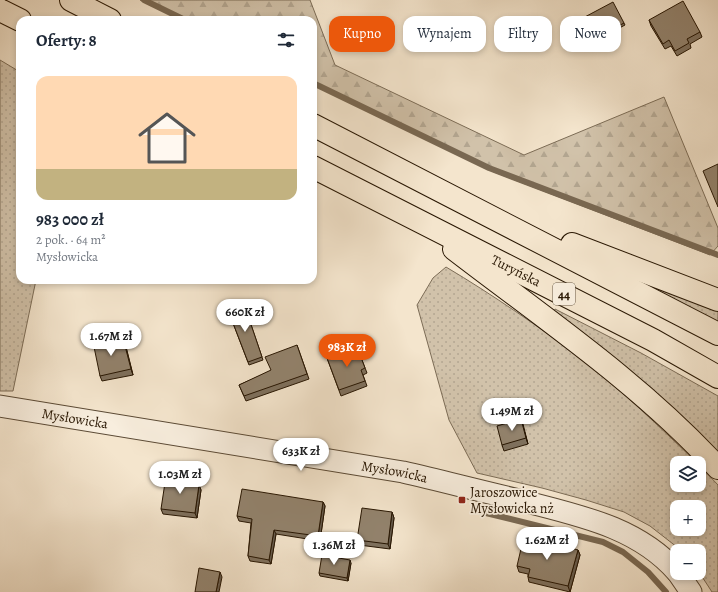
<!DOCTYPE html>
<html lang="pl">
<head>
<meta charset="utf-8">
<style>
  body { margin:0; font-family:Alegreya,serif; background:#f2f2f3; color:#1f2937; height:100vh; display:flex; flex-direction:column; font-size:15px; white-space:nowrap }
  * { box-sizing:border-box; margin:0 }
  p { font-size:13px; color:#747a83 }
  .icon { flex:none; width:22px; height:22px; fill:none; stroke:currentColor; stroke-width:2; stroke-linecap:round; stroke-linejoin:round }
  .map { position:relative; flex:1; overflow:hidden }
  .sheet { position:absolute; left:16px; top:16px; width:301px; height:268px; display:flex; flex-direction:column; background:#fff; border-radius:12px; box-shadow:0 2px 6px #0003 }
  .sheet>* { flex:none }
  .hud { position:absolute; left:329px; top:16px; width:329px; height:36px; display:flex; gap:8px }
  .buttons { position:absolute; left:670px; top:456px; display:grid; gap:8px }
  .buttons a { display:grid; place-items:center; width:36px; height:36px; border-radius:8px; background:#fff; box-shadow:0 2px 6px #0003; font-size:20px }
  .price { position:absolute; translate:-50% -34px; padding:0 9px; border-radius:14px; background:#fff; color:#222; font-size:13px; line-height:26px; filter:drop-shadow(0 1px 2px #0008) }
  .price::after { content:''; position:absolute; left:50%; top:24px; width:12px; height:9px; margin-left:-6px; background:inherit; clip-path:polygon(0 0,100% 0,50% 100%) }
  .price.current { background:#ea580c; color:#fff }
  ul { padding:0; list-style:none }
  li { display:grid; align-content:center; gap:8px; height:212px; padding:0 20px }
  li span { display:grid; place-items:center; height:124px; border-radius:12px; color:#555 }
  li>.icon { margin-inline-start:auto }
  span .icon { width:72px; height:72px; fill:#fffc; stroke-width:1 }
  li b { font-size:17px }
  h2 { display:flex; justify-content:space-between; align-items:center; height:48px; padding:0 20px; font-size:17px }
  .tag { padding:0 14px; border-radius:12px; background:#fff; box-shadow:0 2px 6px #0003; font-size:14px; line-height:36px }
  .tag.current { background:#ea580c; color:#fff }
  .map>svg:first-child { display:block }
  .grass { fill:url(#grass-dots); stroke:#7c6c56; fill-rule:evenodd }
  .forest { fill:url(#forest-firs); stroke:#7c6c56 }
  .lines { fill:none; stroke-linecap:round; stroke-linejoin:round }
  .stream { stroke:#796852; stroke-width:6 }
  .tertiary-casing { stroke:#5b4a35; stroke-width:23 }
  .trunk-casing { stroke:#281602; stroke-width:24 }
  .tertiary { stroke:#f8eede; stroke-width:21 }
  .trunk { stroke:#f4e5cd; stroke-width:22 }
  .wall { fill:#7e705d; stroke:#281602 }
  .shaded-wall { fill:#665b4c; stroke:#281602 }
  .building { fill:#92826c; stroke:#281602 }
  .poi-dot { fill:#8f2418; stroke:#f8eede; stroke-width:1.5 }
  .labels { text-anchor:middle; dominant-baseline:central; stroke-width:3.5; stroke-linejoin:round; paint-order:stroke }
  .shield { fill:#f8eede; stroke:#665744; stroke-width:1 }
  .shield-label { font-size:13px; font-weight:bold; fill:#281602 }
  .street-label { font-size:14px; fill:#281602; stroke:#f8eede }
  .poi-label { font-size:14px; fill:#281602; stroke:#f8eede; text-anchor:start }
</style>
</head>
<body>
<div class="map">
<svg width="718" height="592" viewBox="0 0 718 592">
  <defs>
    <pattern id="grass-dots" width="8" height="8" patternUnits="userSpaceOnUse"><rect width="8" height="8" fill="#d1c2aa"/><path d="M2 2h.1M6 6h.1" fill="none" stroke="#b3a691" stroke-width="1.8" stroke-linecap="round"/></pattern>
    <pattern id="forest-firs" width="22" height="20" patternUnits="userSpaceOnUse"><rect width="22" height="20" fill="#d1c2aa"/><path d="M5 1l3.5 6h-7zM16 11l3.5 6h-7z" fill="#b3a691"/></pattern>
  </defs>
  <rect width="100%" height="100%" fill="#f4e5cd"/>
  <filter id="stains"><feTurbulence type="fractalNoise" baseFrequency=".005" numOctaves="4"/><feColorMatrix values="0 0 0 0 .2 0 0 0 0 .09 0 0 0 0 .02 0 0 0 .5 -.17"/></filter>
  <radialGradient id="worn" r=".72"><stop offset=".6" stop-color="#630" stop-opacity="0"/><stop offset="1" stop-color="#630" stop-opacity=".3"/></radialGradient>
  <g class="grass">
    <polygon points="0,60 20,72 20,280 36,280 13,391 0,391"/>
    <path d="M446,267C493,295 538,326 582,359C622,391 660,427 697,463H677V485H699V465L718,485V592H712L699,572V551H682L650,526L624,512L586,500L542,488L477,473L449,420L417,305L433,278ZM677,507H699V529H677Z"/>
    <polygon points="646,284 718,309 718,323"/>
    <polygon points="555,309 641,353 718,396 718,455 554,311"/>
  </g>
  <polygon class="forest" points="140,0 310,0 335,65 524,155 664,97 718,228 718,246 710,255 494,172 313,84 313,20 181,20"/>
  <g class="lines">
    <g class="stream">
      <polyline points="144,0 185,20"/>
      <polyline points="313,83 489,168 718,255"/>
      <polyline points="486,513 603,542 623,552 648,572 666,592"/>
    </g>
    <defs>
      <g id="tertiary">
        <path id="s1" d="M0,406L403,472C442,481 480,491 519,500C576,515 637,526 677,572"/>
        <polyline points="678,573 691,592"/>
      </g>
      <g id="trunk">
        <polyline points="71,0 110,20"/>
        <polyline points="0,10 20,20"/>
        <polyline points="313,125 718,334"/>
        <path id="s2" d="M313,167L653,340L718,377"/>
        <polyline points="572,244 718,300"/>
        <path d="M454,249C545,319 640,383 718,468"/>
      </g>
    </defs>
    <use href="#tertiary" class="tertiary-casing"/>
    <use href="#trunk" class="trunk-casing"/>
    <use href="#tertiary" class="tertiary"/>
    <use href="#trunk" class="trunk"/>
  </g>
  <g class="wall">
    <polygon points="581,19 624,23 625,25 593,42"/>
    <polygon points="649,20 700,32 702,37 690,44 691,48 677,56 671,46 665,49 651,26"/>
    <polygon points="244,304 263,360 249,365 228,310"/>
    <polygon points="124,342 126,347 133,375 102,381 100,376 111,343 112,345"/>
    <polygon points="297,345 309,379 246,401 239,385 271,371"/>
    <polygon points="357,347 367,373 363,375 367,386 341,396 327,358"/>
    <polygon points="521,419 528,444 504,451 502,445"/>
    <polygon points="190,479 191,484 199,485 201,490 197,518 163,514 161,509"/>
    <polygon points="323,502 325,506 320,541 276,534 271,564 250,561 248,556 251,523 239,521 237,516"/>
    <polygon points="392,512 394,518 390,549 359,545 357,540"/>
    <polygon points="578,550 580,555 570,592 529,582 528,577 528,574 519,572 517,566"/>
    <polygon points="351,563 348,581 320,576 319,573"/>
  </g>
  <g class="shaded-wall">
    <polygon points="124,342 126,347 133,375 131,369"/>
    <polygon points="521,419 523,424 528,444 526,438"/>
    <polygon points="199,485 201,490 197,518 195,513"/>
    <polygon points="323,502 325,506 320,541 318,536"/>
    <polygon points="392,512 394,518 390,549 388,544"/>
    <polygon points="274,530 276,534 271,564 269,560"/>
    <polygon points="578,550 580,555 570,592 568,586"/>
    <polygon points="350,560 351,563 348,581 347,578"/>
    <polygon points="220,572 222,577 219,592 216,592"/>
  </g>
  <g class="building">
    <polygon points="683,1 700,32 687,39 689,43 675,51 669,40 663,44 649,20"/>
    <polygon points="613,2 624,23 592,40 581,19"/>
    <polygon points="718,164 718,207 703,171"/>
    <polygon points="244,304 262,357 248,362 228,310"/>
    <polygon points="109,338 111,345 124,342 131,369 100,376 93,342"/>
    <polygon points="297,345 307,374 244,396 239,385 271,370 265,357"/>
    <polygon points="357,347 365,368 361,370 365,381 339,390 327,358"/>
    <polygon points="521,419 526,438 502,445 497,426"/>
    <polygon points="166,476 190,479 189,484 199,485 195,513 161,509"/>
    <polygon points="242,489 323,502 318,536 274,530 269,560 248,556 252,519 237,516"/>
    <polygon points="362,508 392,512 388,544 357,540"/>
    <polygon points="524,536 578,550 568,586 528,577 530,569 517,566"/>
    <polygon points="322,555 350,560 347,578 319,573"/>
    <polygon points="199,568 220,572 216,592 195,592"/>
  </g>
  <rect class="poi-dot" x="458" y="496" width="8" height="8" rx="2"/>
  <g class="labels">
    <rect class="shield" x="553" y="283" width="22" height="22" rx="3"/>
    <g class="shield-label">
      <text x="564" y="294">44</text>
    </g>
    <g class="street-label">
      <text stroke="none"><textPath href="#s2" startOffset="228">Turyńska</textPath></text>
      <text stroke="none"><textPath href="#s1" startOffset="76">Mysłowicka</textPath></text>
      <text stroke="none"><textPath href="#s1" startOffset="400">Mysłowicka</textPath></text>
    </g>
    <g class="poi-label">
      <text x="470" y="492">Jaroszowice<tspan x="470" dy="16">Mysłowicka nż</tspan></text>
    </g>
  </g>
  <rect width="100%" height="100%" filter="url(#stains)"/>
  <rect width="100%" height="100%" fill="url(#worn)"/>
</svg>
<div class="buttons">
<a><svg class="icon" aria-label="layers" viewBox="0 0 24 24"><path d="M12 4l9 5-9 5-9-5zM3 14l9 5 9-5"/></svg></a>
<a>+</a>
<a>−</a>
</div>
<b class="price" style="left:245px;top:333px">660K zł</b>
<b class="price" style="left:111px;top:357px">1.67M zł</b>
<b class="price current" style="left:347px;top:368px">983K zł</b>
<b class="price" style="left:512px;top:432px">1.49M zł</b>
<b class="price" style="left:301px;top:472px">633K zł</b>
<b class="price" style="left:180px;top:495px">1.03M zł</b>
<b class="price" style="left:547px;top:561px">1.62M zł</b>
<b class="price" style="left:334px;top:566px">1.36M zł</b>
<div class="hud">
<a class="tag current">Kupno</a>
<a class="tag">Wynajem</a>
<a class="tag">Filtry</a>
<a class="tag">Nowe</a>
</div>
<section class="sheet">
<h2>Oferty: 8<svg class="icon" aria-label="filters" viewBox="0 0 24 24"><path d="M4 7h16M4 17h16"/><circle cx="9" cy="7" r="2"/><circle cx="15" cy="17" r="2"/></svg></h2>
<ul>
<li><span style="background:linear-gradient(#ffd9b3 75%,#c2b280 0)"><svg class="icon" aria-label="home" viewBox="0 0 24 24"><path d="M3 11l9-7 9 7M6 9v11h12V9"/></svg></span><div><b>983 000 zł</b><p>2 pok. · 64 m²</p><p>Mysłowicka</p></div></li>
</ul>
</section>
</div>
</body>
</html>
